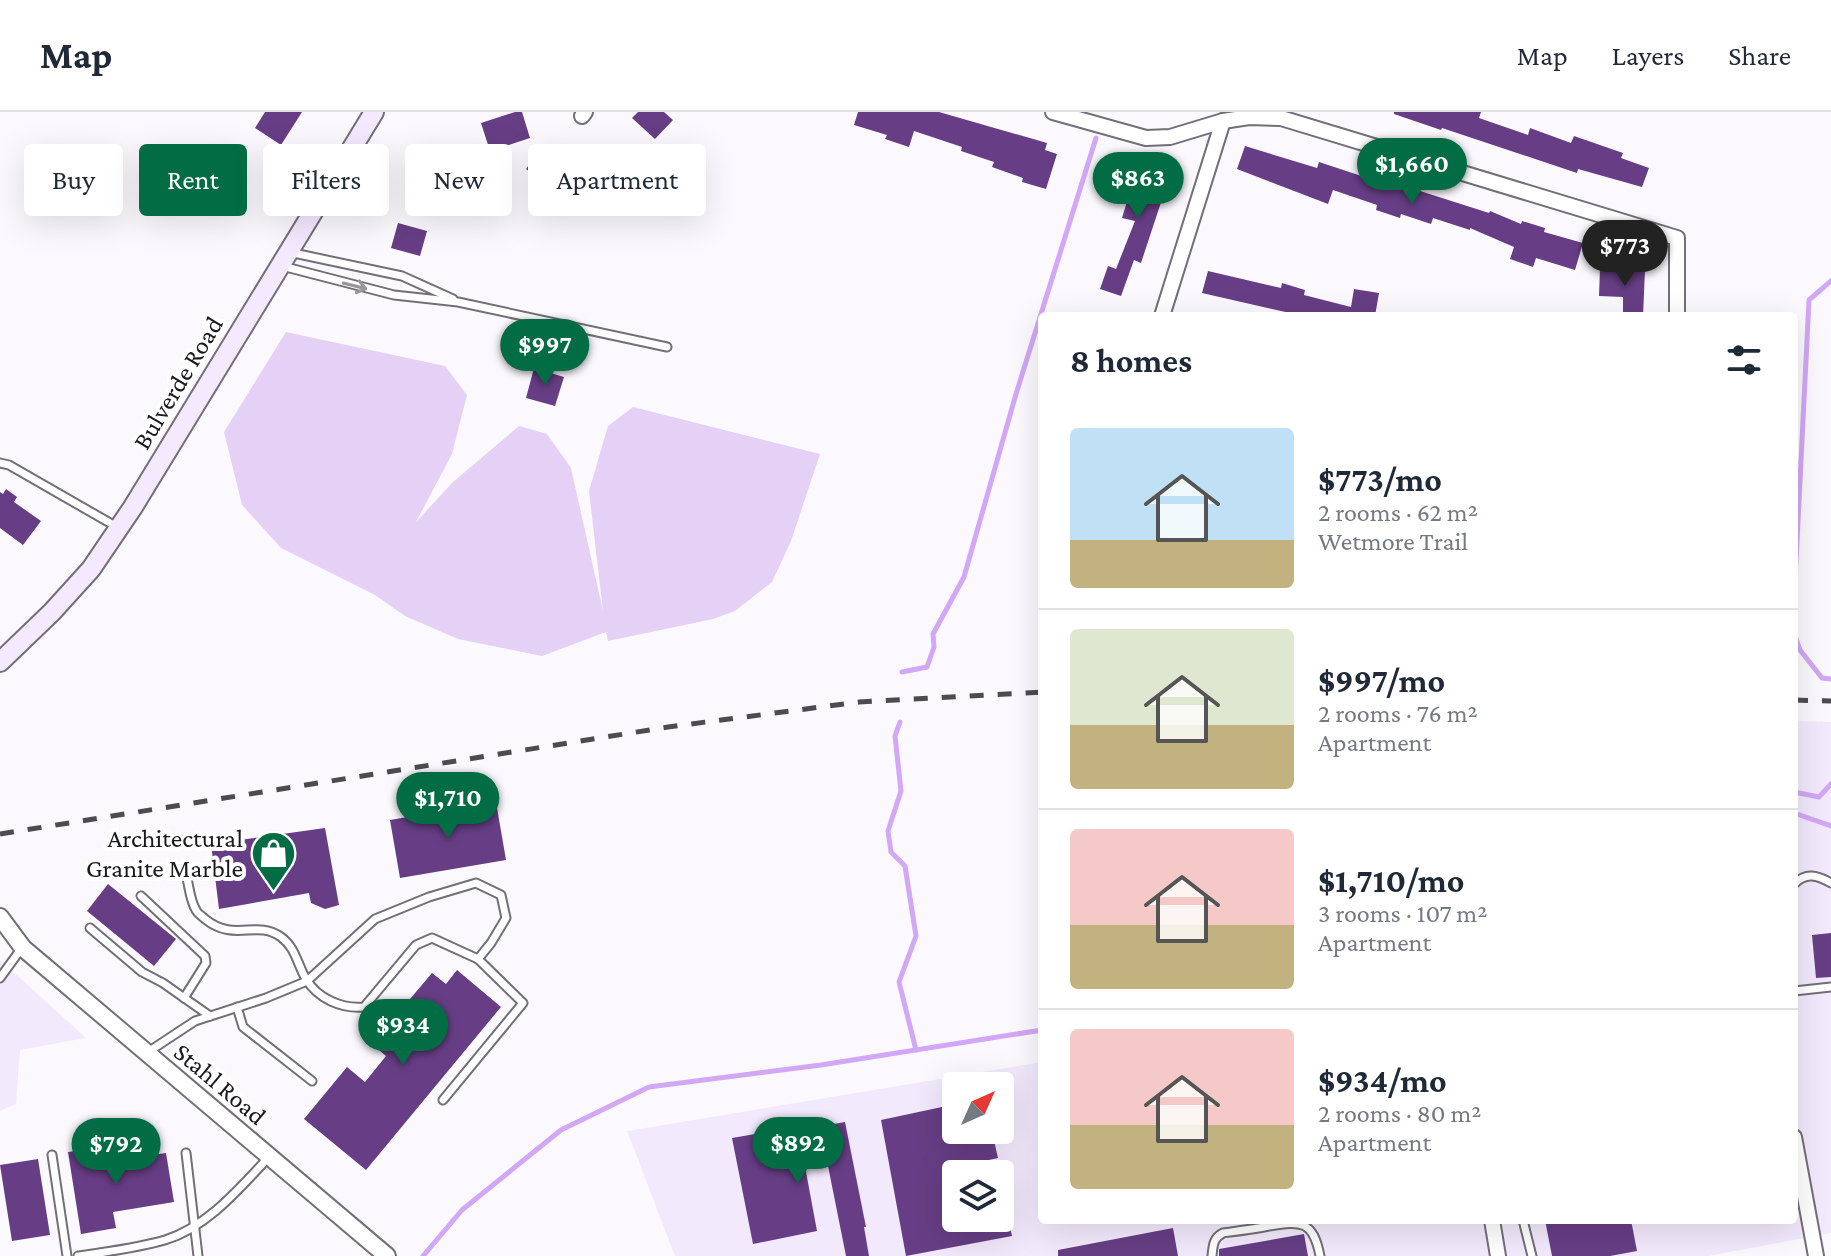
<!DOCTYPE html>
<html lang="en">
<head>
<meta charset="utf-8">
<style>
  body { margin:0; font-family:"Crimson Pro",serif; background:#f6f6f7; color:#1f2937; height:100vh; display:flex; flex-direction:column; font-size:30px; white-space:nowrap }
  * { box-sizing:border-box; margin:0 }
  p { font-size:26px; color:#747a83 }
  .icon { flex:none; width:44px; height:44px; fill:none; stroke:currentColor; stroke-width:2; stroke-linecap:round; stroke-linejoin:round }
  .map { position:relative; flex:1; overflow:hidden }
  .sheet { position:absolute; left:1038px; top:200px; width:760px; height:912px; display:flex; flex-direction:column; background:#fff; border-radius:8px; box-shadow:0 8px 32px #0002 }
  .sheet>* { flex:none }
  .top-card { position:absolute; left:24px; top:32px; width:760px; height:72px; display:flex; gap:16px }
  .needle { width:52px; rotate:45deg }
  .tools { position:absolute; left:942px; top:960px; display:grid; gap:16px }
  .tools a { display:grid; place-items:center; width:72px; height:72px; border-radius:8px; background:#fff; box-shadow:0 8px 32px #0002; font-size:40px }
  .price { position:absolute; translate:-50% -68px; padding:0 18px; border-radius:28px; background:#026d44; color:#fff; font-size:26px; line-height:52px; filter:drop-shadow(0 2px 4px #0008) }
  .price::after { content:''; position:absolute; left:50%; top:48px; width:24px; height:18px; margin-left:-12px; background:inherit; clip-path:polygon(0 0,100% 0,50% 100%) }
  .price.current { background:#222; color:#fff }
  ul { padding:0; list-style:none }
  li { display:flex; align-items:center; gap:24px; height:200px; padding:0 32px }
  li+li { border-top:2px solid #e0e1e3 }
  li span { display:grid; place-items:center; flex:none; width:224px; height:160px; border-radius:8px; color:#555 }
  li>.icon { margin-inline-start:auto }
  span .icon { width:96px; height:96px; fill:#fffc; stroke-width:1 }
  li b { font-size:34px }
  h2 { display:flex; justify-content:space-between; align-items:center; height:96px; padding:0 32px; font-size:34px }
  .pill { padding:0 28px; border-radius:8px; background:#fff; box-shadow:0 8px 32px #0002; font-size:28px; line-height:72px }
  .pill.current { background:#026d44; color:#fff }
  header { display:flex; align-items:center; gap:48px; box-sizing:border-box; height:112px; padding:0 40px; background:#fff; border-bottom:2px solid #e0e1e3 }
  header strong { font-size:38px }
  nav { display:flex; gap:44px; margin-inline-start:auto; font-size:28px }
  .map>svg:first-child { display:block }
  .built { fill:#f3e9fc; fill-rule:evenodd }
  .green { fill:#e5d1f6 }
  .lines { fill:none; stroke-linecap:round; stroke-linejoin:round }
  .stream { stroke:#d2a7f6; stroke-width:5 }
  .building { fill:#673e85 }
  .service-casing { stroke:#736e77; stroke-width:11 }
  .minor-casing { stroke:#736e77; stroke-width:18 }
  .tertiary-casing { stroke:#736e77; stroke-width:20 }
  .secondary-casing { stroke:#736e77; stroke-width:22 }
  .service { stroke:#fff; stroke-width:7 }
  .minor { stroke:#fff; stroke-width:14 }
  .tertiary { stroke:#fff; stroke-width:16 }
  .secondary { stroke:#f5e9ff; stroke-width:18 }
  .rail { stroke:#4d4b4f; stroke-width:5; stroke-dasharray:14 14; stroke-linecap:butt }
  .oneway { stroke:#989899 }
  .labels { text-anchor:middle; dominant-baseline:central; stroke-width:8; stroke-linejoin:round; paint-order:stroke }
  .street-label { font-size:26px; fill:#1b191d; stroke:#fff }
  .poi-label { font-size:26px; fill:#1b191d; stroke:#fff; text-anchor:end }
</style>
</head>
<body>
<header>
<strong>Map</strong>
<nav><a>Map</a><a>Layers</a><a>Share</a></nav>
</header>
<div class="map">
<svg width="1831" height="1144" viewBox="0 0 1831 1144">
  <rect width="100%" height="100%" fill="#fbf9fe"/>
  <g class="built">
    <path d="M1794,609L1831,610V1121L1708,1144H675L627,1019L1042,950V1108H1794ZM956,974H1000V1018H956ZM956,1062H1000V1106H956Z"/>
    <polygon points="0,848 86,926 20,938 16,992 0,999"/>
  </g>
  <polygon class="green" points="286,220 445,254 467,283 452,342 416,410 453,370 519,314 547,322 571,356 603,499 589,379 608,314 633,295 820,342 791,429 772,470 735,499 713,507 608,529 606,520 542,544 458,527 405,504 375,483 281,436 242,393 224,320"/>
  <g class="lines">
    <g class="stream">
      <polyline points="1794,489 1809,188 1831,169"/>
      <polyline points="1794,521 1800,538 1822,566 1831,567"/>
      <polyline points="902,560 927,555 934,535 933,522 964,465 1016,282 1096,26"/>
      <polyline points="900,610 895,624 901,679 888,719 891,740 905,754 916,824 899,870 916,938"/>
      <polyline points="1794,680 1819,685 1831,672"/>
      <polyline points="1794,701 1831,714"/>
      <polyline points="423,1144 462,1098 561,1018 649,975 821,953 1042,918"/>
    </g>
  </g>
  <g class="building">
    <polygon points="265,0 302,0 281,33 255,16"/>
    <polygon points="515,0 522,0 530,26 490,39 481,11"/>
    <polygon points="638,0 664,0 673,8 655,27 632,6"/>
    <polygon points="858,0 939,0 1047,31 1045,38 1057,42 1046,77 1022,70 1023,66 992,55 994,50 961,39 962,35 914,19 909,35 885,27 887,23 854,13"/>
    <polygon points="1394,0 1481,0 1479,6 1528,23 1530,16 1571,31 1574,24 1623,41 1621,46 1649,56 1642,75 1578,57 1577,61 1442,16 1441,18 1394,2"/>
    <polygon points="643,32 663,58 640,76 613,42 624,33 631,42"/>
    <polygon points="1245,34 1317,56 1319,50 1416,82 1417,78 1489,101 1490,99 1521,112 1522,109 1545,116 1544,120 1583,131 1575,158 1536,146 1533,155 1510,147 1514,135 1470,116 1470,118 1433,106 1431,112 1401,102 1400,106 1376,98 1377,93 1333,78 1328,92 1237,57"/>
    <polygon points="542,35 562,50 546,72 526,57"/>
    <polygon points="1135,45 1171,60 1141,151 1134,148 1121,184 1100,177 1108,154 1116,157 1135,109 1122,106 1133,70 1126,67"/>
    <polygon points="599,51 602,92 579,93 576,52"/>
    <polygon points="398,111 427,119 420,144 391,136"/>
    <polygon points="1600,156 1645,158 1643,204 1623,204 1623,185 1599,184"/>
    <polygon points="1208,159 1281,176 1282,171 1305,178 1304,183 1351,195 1354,177 1379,181 1375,204 1303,204 1202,181"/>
    <polygon points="534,256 564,265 555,294 526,286"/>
    <polygon points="6,377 17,385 14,390 41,409 23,433 0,416 0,380 3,382"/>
    <polygon points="496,690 506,748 400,766 390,708"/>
    <polygon points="325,716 339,793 325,797 311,791 309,781 219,797 211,732"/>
    <polygon points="108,772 176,827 154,854 87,799"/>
    <polygon points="1831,821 1831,865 1816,866 1812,823"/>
    <polygon points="457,858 501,895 366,1058 304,1007 347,955 365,970 386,944 372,932 432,861 446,872"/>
    <polygon points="956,992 956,1032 993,1024 998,1046 956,1055 956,1112 986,1106 1008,1106 1012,1124 906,1144 881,1008"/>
    <polygon points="845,1010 866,1115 864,1115 869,1144 846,1144 823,1029 801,1033 817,1119 753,1132 732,1026 755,1022 755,1026"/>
    <polygon points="103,1035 105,1050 166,1041 174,1090 113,1100 116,1116 81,1122 68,1040"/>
    <polygon points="38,1047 50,1123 12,1129 0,1053"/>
    <polygon points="1545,1108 1631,1108 1637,1139 1610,1144 1552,1144"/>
    <polygon points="1173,1116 1178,1144 1058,1144 1058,1138"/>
    <polygon points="1304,1122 1308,1144 1219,1144 1219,1137"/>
  </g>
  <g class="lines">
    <defs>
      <g id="service">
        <polyline points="289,140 402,164 453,187"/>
        <polyline points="282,154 394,183 458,190 667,235"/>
        <polyline points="0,351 9,353 117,415"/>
        <path d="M1794,772C1806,760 1817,763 1831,771"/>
        <polyline points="141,784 205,844 206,851 184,886"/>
        <polyline points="90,816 142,860 163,871 210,904"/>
        <polyline points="0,866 21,837"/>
        <polyline points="1794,879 1831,875"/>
        <polyline points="237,895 243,915 312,969"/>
        <path d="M148,940L195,909L266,886L307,869L375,807L429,785L476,771L501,783L506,806L491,831L478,847L432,826L416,833L364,895C342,897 318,887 306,867C297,852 296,836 281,825C256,807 235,831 205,807C203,805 197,801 196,798C190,789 189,773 186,762"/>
        <polyline points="443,988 523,891 478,847"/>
        <polyline points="186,1041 198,1144"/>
        <polyline points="52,1043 67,1144"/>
        <polyline points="1523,1108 1532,1144"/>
        <path d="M78,1144C107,1140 137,1136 165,1128C207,1115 239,1077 268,1046"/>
        <path d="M1212,1144C1213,1134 1213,1126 1223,1121C1238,1119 1254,1117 1269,1114C1301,1109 1313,1108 1320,1144"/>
      </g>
      <g id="minor">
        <polyline points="1053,0 1146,26 1170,25 1223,9 1249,5 1281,6 1677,126 1677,204"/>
        <polyline points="582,4 585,0"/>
        <polyline points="1162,204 1223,9"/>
        <polyline points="1794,1025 1816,1144"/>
        <polyline points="1492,1108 1498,1144"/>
      </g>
      <polyline id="tertiary" points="0,805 23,836 387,1144"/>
      <polyline id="secondary" points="0,550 52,500 91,457 133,395 374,0"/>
    </defs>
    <use href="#service" class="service-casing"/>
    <use href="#minor" class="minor-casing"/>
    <use href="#tertiary" class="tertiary-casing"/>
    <use href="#secondary" class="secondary-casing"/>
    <use href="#service" class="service"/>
    <use href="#minor" class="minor"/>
    <use href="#tertiary" class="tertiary"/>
    <use href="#secondary" class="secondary"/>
    <g class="rail">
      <polyline points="1794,588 1831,589"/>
      <polyline points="0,722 668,615 859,590 1042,580"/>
    </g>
  </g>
  <defs><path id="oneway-shaft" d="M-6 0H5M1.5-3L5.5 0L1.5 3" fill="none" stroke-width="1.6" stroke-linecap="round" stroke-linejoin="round" transform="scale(2)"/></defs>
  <use class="oneway" href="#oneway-shaft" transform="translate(355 174) rotate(14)"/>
  <defs>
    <symbol id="shop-pin" viewBox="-11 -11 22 30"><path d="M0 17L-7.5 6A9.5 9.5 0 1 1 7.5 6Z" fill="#026d44" stroke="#fff"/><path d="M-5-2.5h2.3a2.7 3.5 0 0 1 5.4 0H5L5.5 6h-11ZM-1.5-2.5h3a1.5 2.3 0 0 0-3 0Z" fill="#fff"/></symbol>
  </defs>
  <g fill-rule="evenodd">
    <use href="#shop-pin" x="248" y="716" width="51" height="69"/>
  </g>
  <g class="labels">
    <g class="street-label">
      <text transform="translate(178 271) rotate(-59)">Bulverde Road</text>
      <text transform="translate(220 972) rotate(40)">Stahl Road</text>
    </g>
    <g class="poi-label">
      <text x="243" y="726">Architectural<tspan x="243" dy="30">Granite Marble</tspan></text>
    </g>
  </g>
</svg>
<div class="tools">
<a><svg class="needle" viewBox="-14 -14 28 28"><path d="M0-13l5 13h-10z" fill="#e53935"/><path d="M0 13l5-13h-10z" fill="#747a83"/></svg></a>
<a><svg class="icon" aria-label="layers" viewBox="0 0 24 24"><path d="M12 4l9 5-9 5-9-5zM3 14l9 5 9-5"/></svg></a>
</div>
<b class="price" style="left:1412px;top:94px">$1,660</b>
<b class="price" style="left:1138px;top:108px">$863</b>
<b class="price current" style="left:1625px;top:176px">$773</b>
<b class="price" style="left:545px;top:275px">$997</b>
<b class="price" style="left:448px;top:728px">$1,710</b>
<b class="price" style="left:403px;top:955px">$934</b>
<b class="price" style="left:798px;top:1073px">$892</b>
<b class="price" style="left:116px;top:1074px">$792</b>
<div class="top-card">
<a class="pill">Buy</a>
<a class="pill current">Rent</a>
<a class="pill">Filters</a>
<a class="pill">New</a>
<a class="pill">Apartment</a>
</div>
<section class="sheet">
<h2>8 homes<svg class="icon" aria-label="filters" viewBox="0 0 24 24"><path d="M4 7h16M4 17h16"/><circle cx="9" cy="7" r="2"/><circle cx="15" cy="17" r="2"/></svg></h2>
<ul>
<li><span style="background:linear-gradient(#bfe0f5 70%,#c2b280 0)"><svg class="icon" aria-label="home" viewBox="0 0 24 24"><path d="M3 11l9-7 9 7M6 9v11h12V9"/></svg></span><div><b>$773/mo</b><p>2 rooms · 62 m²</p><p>Wetmore Trail</p></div></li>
<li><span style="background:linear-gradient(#dfe7d0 60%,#c2b280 0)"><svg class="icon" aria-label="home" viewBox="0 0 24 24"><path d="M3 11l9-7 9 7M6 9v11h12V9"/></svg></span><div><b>$997/mo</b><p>2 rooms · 76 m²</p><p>Apartment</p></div></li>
<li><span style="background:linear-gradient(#f6c9c9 60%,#c2b280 0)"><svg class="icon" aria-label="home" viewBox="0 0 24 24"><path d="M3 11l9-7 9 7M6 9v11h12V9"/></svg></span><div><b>$1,710/mo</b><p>3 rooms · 107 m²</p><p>Apartment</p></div></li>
<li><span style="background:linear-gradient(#f6c9c9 60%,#c2b280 0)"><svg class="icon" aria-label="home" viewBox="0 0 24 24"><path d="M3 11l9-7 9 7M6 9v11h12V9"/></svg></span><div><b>$934/mo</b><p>2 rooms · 80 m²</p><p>Apartment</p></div></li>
</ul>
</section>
</div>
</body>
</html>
